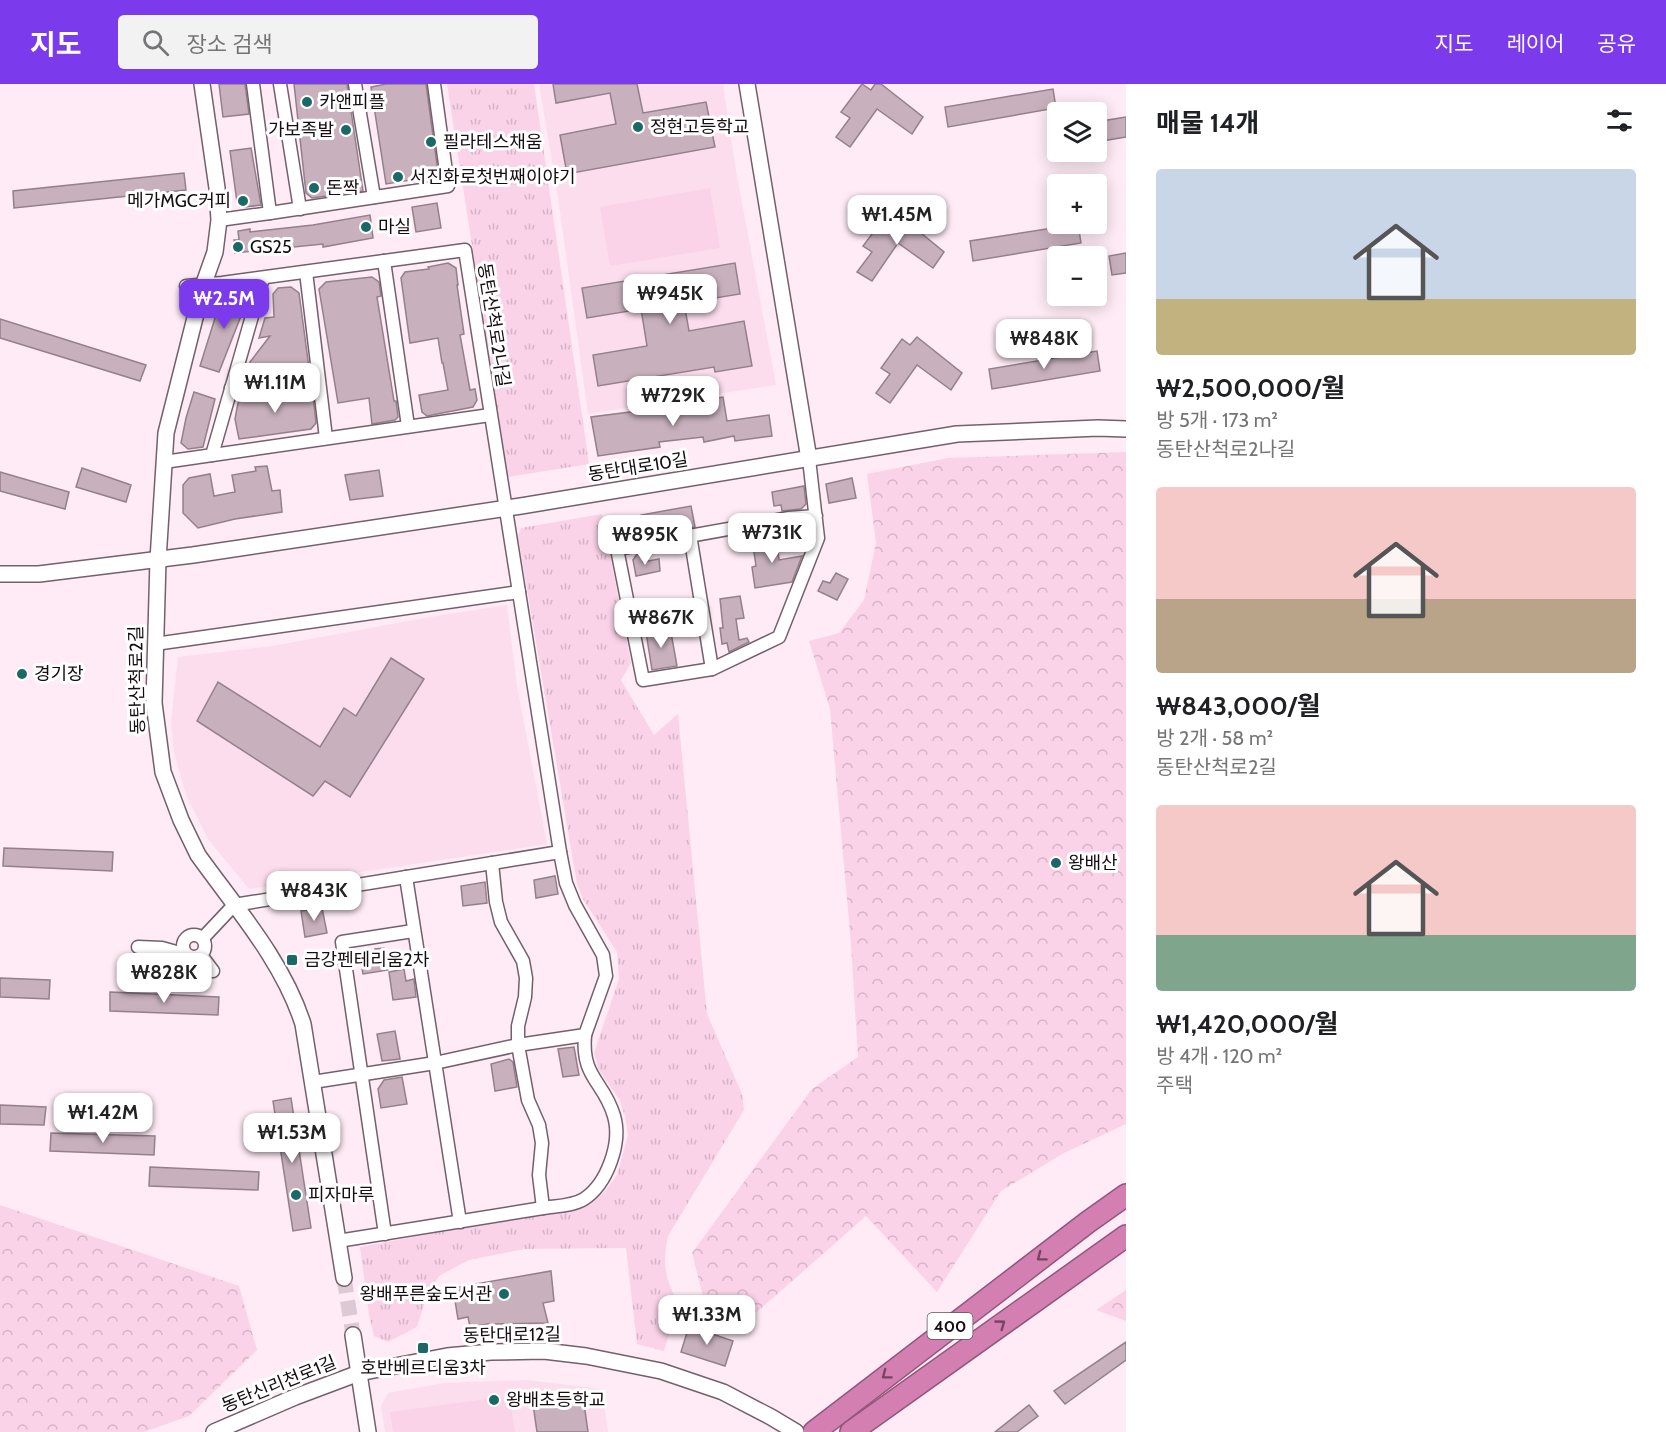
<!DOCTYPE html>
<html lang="ko">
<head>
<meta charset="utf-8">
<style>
  body { margin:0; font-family:Cabin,"Noto Sans KR",sans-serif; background:#f2f2f2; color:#202124; height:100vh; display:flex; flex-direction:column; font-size:22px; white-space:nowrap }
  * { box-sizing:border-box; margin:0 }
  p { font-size:20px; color:#757577 }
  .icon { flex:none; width:33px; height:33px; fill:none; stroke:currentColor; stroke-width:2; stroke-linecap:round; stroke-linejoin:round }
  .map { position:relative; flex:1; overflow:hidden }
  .side { display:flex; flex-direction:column; background:#fff; width:540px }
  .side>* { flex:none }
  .controls { position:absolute; left:1047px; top:18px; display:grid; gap:12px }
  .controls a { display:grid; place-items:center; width:60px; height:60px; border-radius:6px; background:#fff; box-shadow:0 3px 15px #0003; font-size:30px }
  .price { position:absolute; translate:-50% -51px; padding:0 14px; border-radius:12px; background:#fff; color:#222; font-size:20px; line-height:39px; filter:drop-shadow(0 2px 3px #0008) }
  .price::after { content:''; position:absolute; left:50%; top:36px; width:18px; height:14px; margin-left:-9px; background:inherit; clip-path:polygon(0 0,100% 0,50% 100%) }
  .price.current { background:#7c3aed; color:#fff }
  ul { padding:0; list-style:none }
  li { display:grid; align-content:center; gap:12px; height:318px; padding:0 30px }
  li span { display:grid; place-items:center; height:186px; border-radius:6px; color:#555 }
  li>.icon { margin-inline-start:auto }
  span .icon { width:108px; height:108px; fill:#fffc; stroke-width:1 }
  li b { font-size:26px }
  h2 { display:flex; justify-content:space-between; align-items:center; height:72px; padding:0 30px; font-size:26px }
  header { display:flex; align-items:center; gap:36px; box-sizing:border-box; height:84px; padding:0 30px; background:#7c3aed; color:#fff }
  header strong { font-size:28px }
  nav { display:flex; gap:33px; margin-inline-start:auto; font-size:21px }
  .search { width:420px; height:54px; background:#f2f2f2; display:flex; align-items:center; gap:15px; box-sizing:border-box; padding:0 21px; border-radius:6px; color:#757577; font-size:22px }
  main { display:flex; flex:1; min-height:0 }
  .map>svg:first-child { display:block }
  .built { fill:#fcddee }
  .green { fill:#fad3e8 }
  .forest { fill:url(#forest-crowns) }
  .park { fill:url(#park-tufts) }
  .building { fill:#c8b1bd; stroke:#947f8b; stroke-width:1.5 }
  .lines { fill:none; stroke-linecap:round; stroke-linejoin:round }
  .tertiary-tunnel { stroke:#dbcad3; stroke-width:15; stroke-dasharray:15 8; stroke-linecap:butt }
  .minor-casing { stroke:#74606b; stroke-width:15 }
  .tertiary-casing { stroke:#74606b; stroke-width:18 }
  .motorway-casing { stroke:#915779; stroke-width:24 }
  .minor { stroke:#fff; stroke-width:12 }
  .tertiary { stroke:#fff; stroke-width:15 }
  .motorway { stroke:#d47fb1; stroke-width:21 }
  .oneway { stroke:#744661 }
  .poi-dot { fill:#1b6868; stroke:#fff; stroke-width:2 }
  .labels { text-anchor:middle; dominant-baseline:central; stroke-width:6; stroke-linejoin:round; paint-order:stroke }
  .shield { fill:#fff; stroke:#5b5658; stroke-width:1.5 }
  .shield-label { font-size:16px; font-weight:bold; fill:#150d11 }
  .poi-label { font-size:18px; fill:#150d11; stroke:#fff; text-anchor:start }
  .street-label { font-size:18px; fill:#150d11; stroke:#fff }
</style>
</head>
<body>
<header>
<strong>지도</strong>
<div class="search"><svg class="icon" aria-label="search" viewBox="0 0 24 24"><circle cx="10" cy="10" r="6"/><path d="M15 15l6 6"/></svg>장소 검색</div>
<nav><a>지도</a><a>레이어</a><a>공유</a></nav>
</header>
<main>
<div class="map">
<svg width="1126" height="1348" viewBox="0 0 1126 1348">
  <defs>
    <pattern id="forest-crowns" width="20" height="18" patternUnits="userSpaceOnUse" patternTransform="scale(1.5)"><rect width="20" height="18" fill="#fad3e8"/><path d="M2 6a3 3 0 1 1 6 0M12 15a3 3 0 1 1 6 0" fill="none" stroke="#d5b4c6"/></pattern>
    <pattern id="park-tufts" width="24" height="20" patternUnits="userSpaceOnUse" patternTransform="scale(1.5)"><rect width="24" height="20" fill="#fad3e8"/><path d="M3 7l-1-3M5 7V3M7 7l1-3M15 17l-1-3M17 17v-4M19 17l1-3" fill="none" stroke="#d5b4c6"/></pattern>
  </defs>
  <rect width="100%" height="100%" fill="#feebf5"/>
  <g class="built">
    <polygon points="539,0 723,0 736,87 776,301 588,330 558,113"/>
    <polygon points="507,521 517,602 547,760 249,805 208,755 186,711 174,668 171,639 178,573 273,562 430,533"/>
    <polygon points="526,1296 602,1305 608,1348 385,1348 381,1322 388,1309 444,1299"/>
  </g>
  <g class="green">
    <polygon points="710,104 720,164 610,182 600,123"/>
    <polygon points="510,1312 515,1348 393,1348 390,1328"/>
  </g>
  <g class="forest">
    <polygon points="1126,368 1126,1040 1064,1069 1001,1107 937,1208 866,1132 757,1228 709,1236 692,1169 812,1005 858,973 851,860 830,625 809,557 839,549 864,516 876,459 867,390 948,374"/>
    <polygon points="0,1121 239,1202 257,1266 189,1332 144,1348 0,1348"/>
    <polygon points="1126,1206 1126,1237 1096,1226"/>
  </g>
  <g class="park">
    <polygon points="447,0 534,0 589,380 508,393"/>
    <path d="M602,430L631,579L621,596L654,651L678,630L707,930L742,1010L744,1026L668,1152C662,1182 665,1193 678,1220L664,1267L637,1260L626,1164L525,1165L469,1176L439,1192L426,1215L417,1243L388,1258L374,1252L369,1231L360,1163L588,1120L605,1107L617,1091L628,1051L625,1032L619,1015L599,986L594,969L619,895L617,868L583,815L577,800L518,452L521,444Z"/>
  </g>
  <g class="building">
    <polygon points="219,0 245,0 249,30 223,33"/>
    <polygon points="294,0 347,0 363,107 312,114 306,109"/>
    <polygon points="386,0 426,0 438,88 435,92 386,100 371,3"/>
    <polygon points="553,0 637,0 643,29 706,18 715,63 567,90 560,51 616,40 610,9 556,19"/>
    <polygon points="862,0 871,6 875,0 881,0 923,33 912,50 877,25 850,63 836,53 850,34 841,28"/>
    <polygon points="1053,5 1056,24 948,43 945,23"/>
    <polygon points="1126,33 1126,53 1096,58 1096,38"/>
    <polygon points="251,64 261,121 245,123 237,118 230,67"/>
    <polygon points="184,89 186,106 14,124 13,107"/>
    <polygon points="437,119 441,144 416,148 412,123"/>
    <polygon points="370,131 373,154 323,163 323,160 235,169 234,156 239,156 238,147 250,145 250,148 313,141"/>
    <polygon points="899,131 944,168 933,184 898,159 872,197 857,188 872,168 863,162 884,134 892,140"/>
    <polygon points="1078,140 1081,159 973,177 970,157"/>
    <polygon points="1126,169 1126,189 1112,191 1109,172"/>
    <polygon points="448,179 456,184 458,201 457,201 464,250 460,251 470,306 475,305 477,316 473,323 427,332 422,328 419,311 448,306 443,279 442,279 438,254 410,259 401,194 405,188 429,185 428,183"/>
    <polygon points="735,179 740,210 684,219 689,247 744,237 752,282 715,288 714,283 598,302 593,271 647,262 641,225 587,234 582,204"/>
    <polygon points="372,193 379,198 381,212 377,213 394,317 396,317 398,333 395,336 372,340 369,314 338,319 319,205 326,198"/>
    <polygon points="291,203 299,209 309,284 251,291 250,278 270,252 259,254 265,234 274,233 273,210 278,204"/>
    <polygon points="243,207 248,214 219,288 200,282 221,215 228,210"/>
    <polygon points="0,235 146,281 140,297 0,254"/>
    <polygon points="917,253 962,289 951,306 917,281 890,319 876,309 890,290 881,284 902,255 910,261"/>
    <polygon points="1097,267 1100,287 992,305 989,285"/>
    <polygon points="307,306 313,312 316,339 311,345 239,355 235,335 238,319 243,314"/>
    <polygon points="194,308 215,315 203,363 188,365 181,359 186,334"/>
    <polygon points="723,313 727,337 769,331 772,352 735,357 734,352 704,358 703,353 659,358 660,363 598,372 591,333 662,324"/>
    <polygon points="267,382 272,407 280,406 282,428 235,435 198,444 183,429 183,401 189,394 210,390 214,412 235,408 232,391 256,387 255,383"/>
    <polygon points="82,384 131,401 126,418 76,403"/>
    <polygon points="379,386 383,412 350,416 345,391"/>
    <polygon points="0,388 69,408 65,425 0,407"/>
    <polygon points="852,394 856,414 829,419 826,400"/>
    <polygon points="804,402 806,420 801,425 782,427 781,421 774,422 772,408"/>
    <polygon points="691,422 695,443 644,452 641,431"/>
    <polygon points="776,452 779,476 802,472 792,498 755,504 752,483 756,482 752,455"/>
    <polygon points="641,469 643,478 659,475 660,487 636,492 633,476 637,470"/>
    <polygon points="836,489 848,495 837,516 818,507 823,497 830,499"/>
    <polygon points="740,512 744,534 736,535 739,556 747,554 749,558 729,568 727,559 722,560 720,544 723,544 720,515"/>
    <polygon points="670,543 677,582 652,586 646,548"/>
    <polygon points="391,574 424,595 350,713 325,697 313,712 197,637 218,598 320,663 344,624 356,632"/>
    <polygon points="4,764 113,768 112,787 3,782"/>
    <polygon points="555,792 558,810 536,814 534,796"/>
    <polygon points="485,798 487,819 463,822 461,802"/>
    <polygon points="322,824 327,849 305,853 301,827"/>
    <polygon points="384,864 388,886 363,890 360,873 375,870 375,865"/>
    <polygon points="404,885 406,897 414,895 416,913 393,916 389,888"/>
    <polygon points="0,894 50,896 49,915 0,913"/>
    <polygon points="110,908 219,913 218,931 110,927"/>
    <polygon points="395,947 400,975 382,977 377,950"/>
    <polygon points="574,963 579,991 563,993 558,965"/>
    <polygon points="509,975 513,978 517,1003 495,1007 491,980"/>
    <polygon points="402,993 407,1020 381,1024 378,1005 384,996"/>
    <polygon points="291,1014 311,1144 293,1147 273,1017"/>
    <polygon points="0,1021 46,1023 44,1041 0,1040"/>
    <polygon points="51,1049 155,1052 154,1071 50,1067"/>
    <polygon points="150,1083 259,1088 258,1106 149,1102"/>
    <polygon points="551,1187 554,1217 543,1219 548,1239 488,1240 470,1243 468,1233 458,1235 453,1204"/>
    <polygon points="689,1242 733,1257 725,1282 681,1268"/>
    <polygon points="1126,1258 1126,1276 1065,1320 1054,1307"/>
    <polygon points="583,1312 588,1348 537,1348 533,1320"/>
    <polygon points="1029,1321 1038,1332 1017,1348 995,1348"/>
  </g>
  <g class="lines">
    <polyline class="tertiary-tunnel" points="344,1194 353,1251"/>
    <defs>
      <g id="minor">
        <polyline points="253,0 270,129"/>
        <polyline points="280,0 300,125"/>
        <polyline points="355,0 374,113"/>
        <polyline points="219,136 270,129 448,102 434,0"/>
        <polyline points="384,177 408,342"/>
        <polyline points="306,188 326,354"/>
        <polyline points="186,202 222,199 465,166 560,768 234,821 203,854"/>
        <polyline points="231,304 318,291"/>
        <polyline points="212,371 263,194"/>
        <polyline points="809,375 818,454 779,553 712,585 643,596 617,465 789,434 816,432"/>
        <polyline points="164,378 490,331"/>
        <polyline points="690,451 712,585"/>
        <polyline points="155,560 519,508"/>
        <polyline points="406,793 460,1138"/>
        <circle cx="194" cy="862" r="11"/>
        <polyline points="138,863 162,864 187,871"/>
        <polyline points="201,871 213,887"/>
        <polyline points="313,998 435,979 518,961 518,942 525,913 526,894 523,877 501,838 496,818 492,779"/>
        <path d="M543,1124C556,1122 573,1122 584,1115C607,1100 622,1059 614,1032C604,997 581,994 585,951"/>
        <polyline points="385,1150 342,858 413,847"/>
        <polyline points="338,1157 543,1124 539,1091 542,1059 539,1041 528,1016 518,961 585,951 606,892 603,871 575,821 566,799 560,768"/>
      </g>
      <g id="tertiary">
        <path d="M202,0L217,104L219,136L215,168L203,202L166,349L158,476L154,619L163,688L181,736L198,771C236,824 283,877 303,940L344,1194"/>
        <polyline points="747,0 809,375"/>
        <polyline points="0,490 39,490 193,471 521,422 957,350 1098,344 1126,345"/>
        <polyline points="353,1251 368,1348"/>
        <polyline points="214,1348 295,1313 359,1289 447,1272 491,1268 544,1267 586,1272 661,1287 723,1308 771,1333 796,1348"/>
      </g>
      <g id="motorway">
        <polyline points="814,1348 1088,1138 1126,1111"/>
        <polyline points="851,1348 1126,1152"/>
      </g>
    </defs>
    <use href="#minor" class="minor-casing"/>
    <use href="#tertiary" class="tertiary-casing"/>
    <use href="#motorway" class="motorway-casing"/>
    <use href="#minor" class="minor"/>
    <use href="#tertiary" class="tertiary"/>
    <use href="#motorway" class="motorway"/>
  </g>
  <defs><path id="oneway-chevron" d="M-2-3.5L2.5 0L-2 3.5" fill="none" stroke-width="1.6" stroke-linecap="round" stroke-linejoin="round" transform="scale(1.5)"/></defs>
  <g class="oneway">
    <use href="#oneway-chevron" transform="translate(1041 1173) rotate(143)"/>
    <use href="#oneway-chevron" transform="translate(1001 1240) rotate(-36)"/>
    <use href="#oneway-chevron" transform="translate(886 1291) rotate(143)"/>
  </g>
  <g class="poi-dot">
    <circle cx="307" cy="18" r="6"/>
    <circle cx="638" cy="43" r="6"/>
    <circle cx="346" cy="46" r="6"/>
    <circle cx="431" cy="58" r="6"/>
    <circle cx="398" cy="93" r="6"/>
    <circle cx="314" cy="104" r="6"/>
    <circle cx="243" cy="117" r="6"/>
    <circle cx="366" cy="143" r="6"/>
    <circle cx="238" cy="163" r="6"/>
    <circle cx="22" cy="590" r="6"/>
    <circle cx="1056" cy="779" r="6"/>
    <rect x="286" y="870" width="12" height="12" rx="3"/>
    <circle cx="296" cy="1111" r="6"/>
    <circle cx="504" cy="1210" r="6"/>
    <rect x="417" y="1258" width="12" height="12" rx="3"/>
    <circle cx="494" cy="1316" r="6"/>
  </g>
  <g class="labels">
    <rect class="shield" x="927.5" y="1229" width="45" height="26" rx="4.5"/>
    <g class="shield-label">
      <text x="950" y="1242">400</text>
    </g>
    <g class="poi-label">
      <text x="319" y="18">카앤피플</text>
      <text x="650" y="43">정현고등학교</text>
      <text x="334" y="46" text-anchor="end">가보족발</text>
      <text x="443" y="58">필라테스채움</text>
      <text x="410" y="93">서진화로첫번째이야기</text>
      <text x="326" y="104">돈짝</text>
      <text x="231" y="117" text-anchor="end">메가MGC커피</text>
      <text x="378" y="143">마실</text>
      <text x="250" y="163">GS25</text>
      <text x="34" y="590">경기장</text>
      <text x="1068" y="779">왕배산</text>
      <text x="304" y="876">금강펜테리움2차</text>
      <text x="308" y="1111">피자마루</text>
      <text x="492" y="1210" text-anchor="end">왕배푸른숲도서관</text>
      <text x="423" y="1284" text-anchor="middle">호반베르디움3차</text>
      <text x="506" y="1316">왕배초등학교</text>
    </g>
    <g class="street-label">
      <text transform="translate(494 241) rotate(81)">동탄산척로2나길</text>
      <text transform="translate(638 383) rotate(-9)">동탄대로10길</text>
      <text transform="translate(137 596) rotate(-91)">동탄산척로2길</text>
      <text transform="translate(512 1251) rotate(-1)">동탄대로12길</text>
      <text transform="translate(279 1300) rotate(-22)">동탄신리천로1길</text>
    </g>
  </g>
</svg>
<div class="controls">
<a><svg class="icon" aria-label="layers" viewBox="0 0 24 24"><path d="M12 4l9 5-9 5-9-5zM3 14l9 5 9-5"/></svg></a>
<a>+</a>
<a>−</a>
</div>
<b class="price" style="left:897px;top:162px">₩1.45M</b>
<b class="price" style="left:670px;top:241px">₩945K</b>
<b class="price current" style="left:224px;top:246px">₩2.5M</b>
<b class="price" style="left:1044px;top:286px">₩848K</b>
<b class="price" style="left:275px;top:330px">₩1.11M</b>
<b class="price" style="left:673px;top:343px">₩729K</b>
<b class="price" style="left:772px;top:480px">₩731K</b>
<b class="price" style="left:645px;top:482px">₩895K</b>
<b class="price" style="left:661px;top:565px">₩867K</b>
<b class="price" style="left:314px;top:838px">₩843K</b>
<b class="price" style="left:164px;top:920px">₩828K</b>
<b class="price" style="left:103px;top:1060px">₩1.42M</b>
<b class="price" style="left:292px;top:1080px">₩1.53M</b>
<b class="price" style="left:707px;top:1262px">₩1.33M</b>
</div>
<section class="side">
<h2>매물 14개<svg class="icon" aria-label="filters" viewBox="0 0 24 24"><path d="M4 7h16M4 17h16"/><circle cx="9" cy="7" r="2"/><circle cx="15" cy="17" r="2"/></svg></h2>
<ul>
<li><span style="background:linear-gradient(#c9d6e8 70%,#c2b280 0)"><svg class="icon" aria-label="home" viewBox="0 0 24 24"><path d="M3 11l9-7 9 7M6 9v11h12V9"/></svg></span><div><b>₩2,500,000/월</b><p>방 5개 · 173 m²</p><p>동탄산척로2나길</p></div></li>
<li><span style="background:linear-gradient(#f6c9c9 60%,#b9a48a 0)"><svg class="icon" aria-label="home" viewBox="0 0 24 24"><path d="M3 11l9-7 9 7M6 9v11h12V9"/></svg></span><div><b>₩843,000/월</b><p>방 2개 · 58 m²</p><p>동탄산척로2길</p></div></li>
<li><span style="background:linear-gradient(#f6c9c9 70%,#7fa58c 0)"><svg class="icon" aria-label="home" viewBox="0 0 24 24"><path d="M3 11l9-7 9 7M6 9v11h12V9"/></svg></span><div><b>₩1,420,000/월</b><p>방 4개 · 120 m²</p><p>주택</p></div></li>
</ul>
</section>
</main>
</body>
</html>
